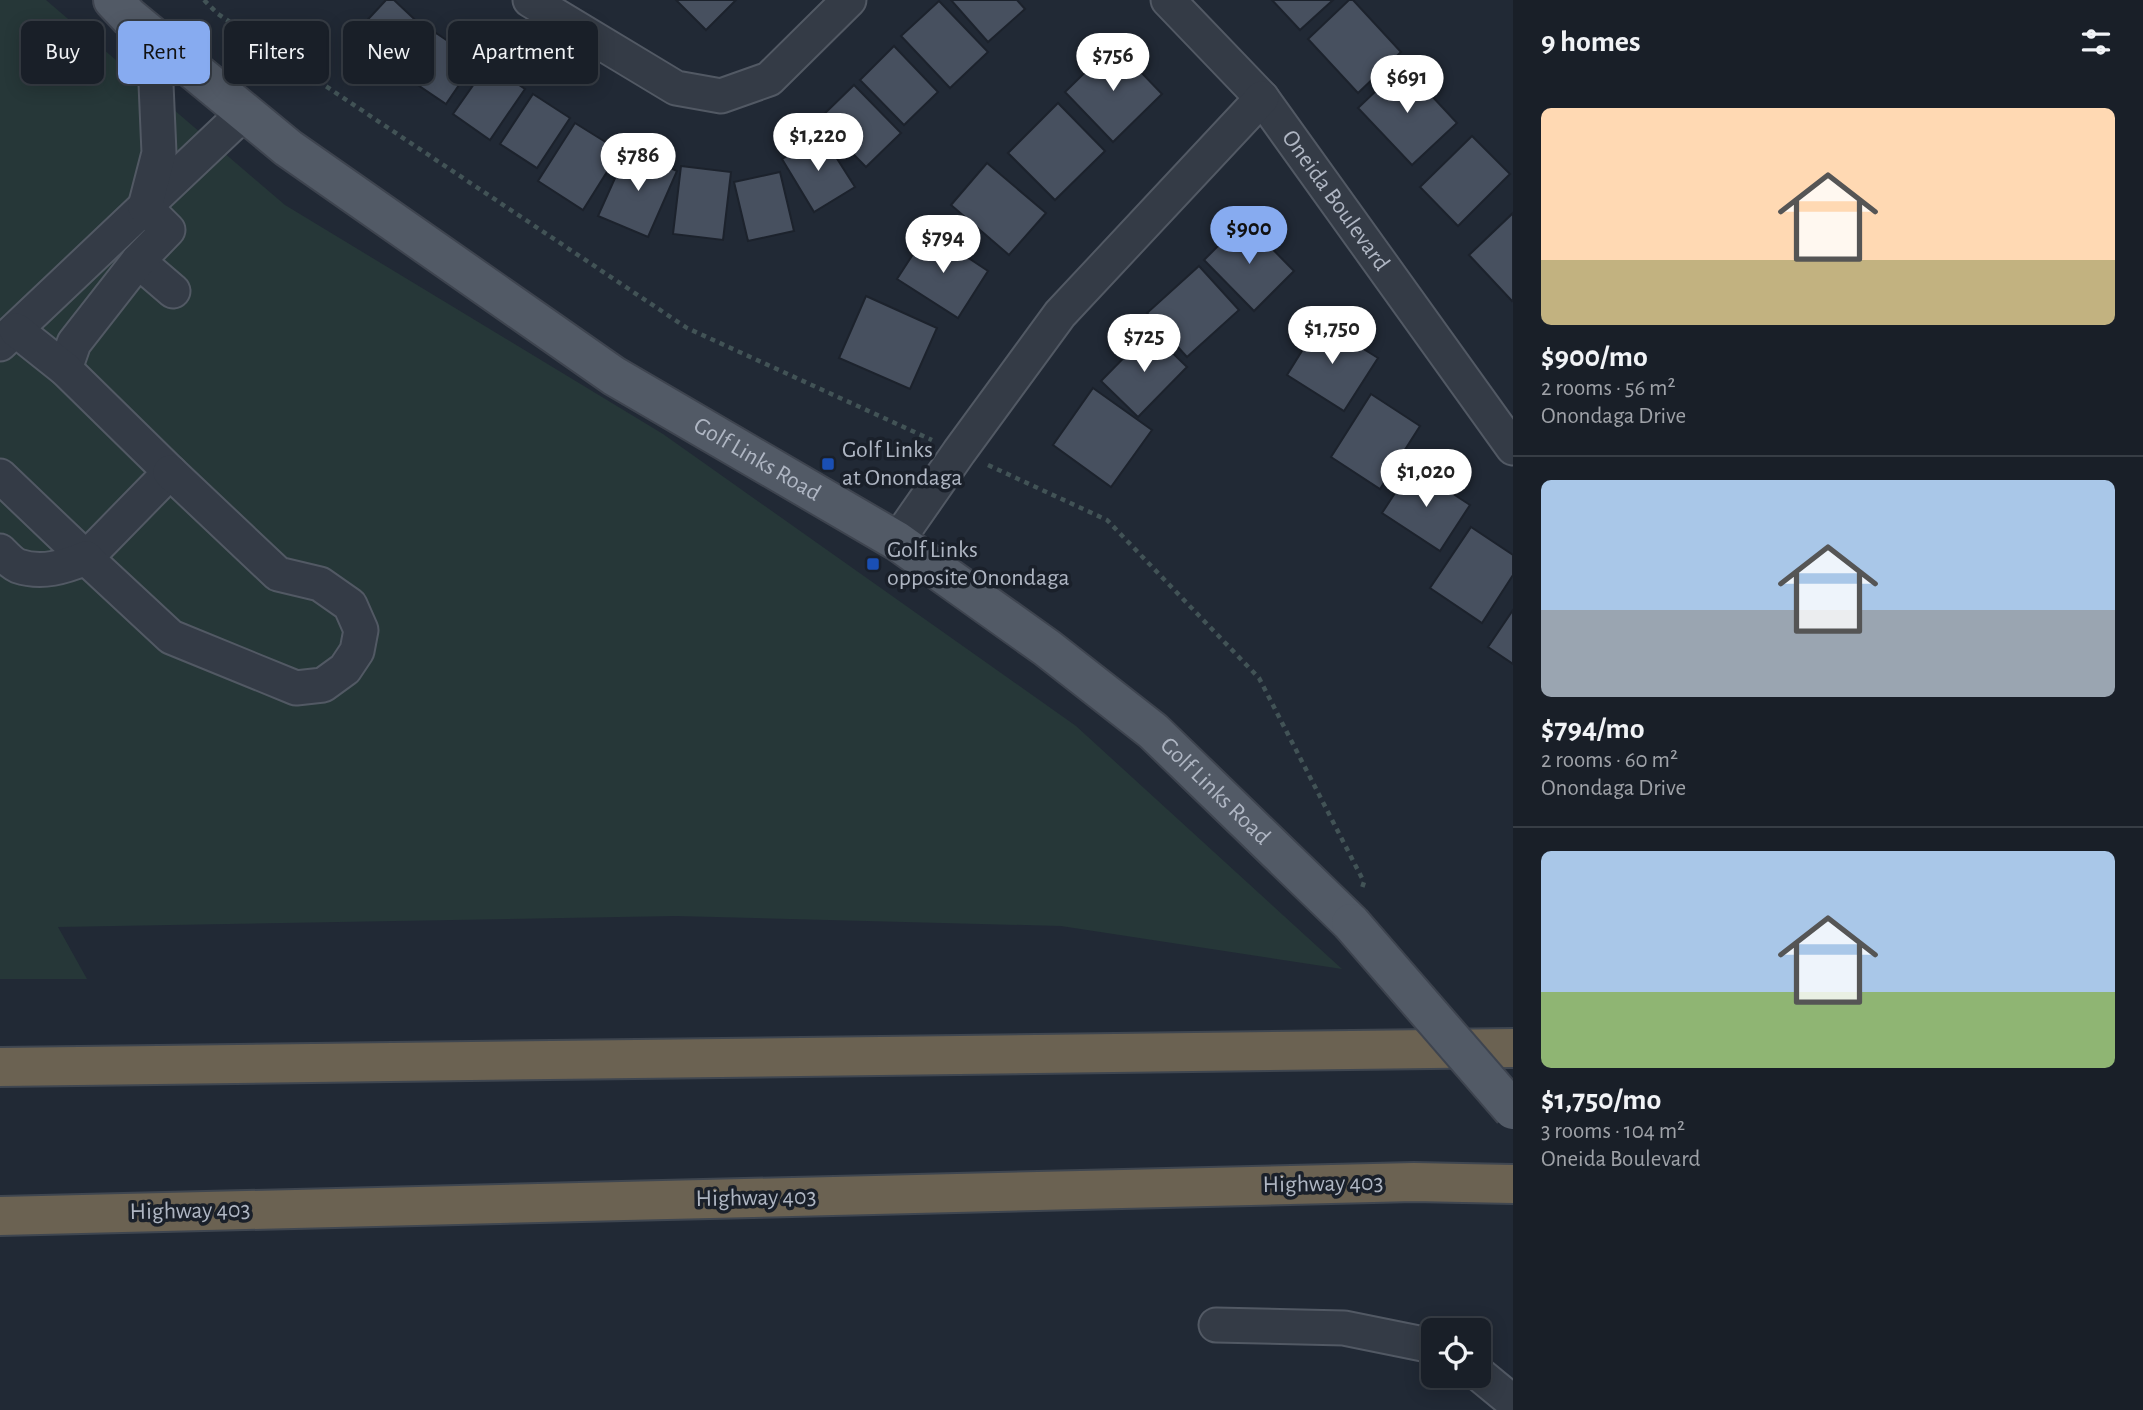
<!DOCTYPE html>
<html lang="en">
<head>
<meta charset="utf-8">
<style>
  body { margin:0; font-family:"Alegreya Sans",sans-serif; background:#222730; color:#f1f3f6; height:100vh; display:flex; flex-direction:column; font-size:26px; white-space:nowrap }
  * { box-sizing:border-box; margin:0 }
  p { font-size:23px; color:#9fa2a8 }
  .icon { flex:none; width:38px; height:38px; fill:none; stroke:currentColor; stroke-width:2; stroke-linecap:round; stroke-linejoin:round }
  .map { position:relative; flex:1; overflow:hidden }
  .details { display:flex; flex-direction:column; background:#191f28; width:630px }
  .details>* { flex:none }
  .hud { position:absolute; left:21px; top:21px; width:665px; height:63px; display:flex; gap:14px }
  .buttons { position:absolute; left:1421px; top:1318px; display:grid; gap:14px }
  .buttons a { display:grid; place-items:center; width:70px; height:70px; border-radius:10px; background:#191f28; box-shadow:0 4px 18px #0003,0 0 0 2px #373d45; font-size:35px }
  .price { position:absolute; translate:-50% -60px; padding:0 16px; border-radius:24px; background:#fff; color:#222; font-size:23px; line-height:46px; filter:drop-shadow(0 2px 4px #0008) }
  .price::after { content:''; position:absolute; left:50%; top:42px; width:21px; height:16px; margin-left:-10px; background:inherit; clip-path:polygon(0 0,100% 0,50% 100%) }
  .price.selected { background:#87abf0; color:#111 }
  ul { padding:0; list-style:none }
  li { display:grid; align-content:center; gap:14px; height:371px; padding:0 28px }
  li+li { border-top:2px solid #373d45 }
  li span { display:grid; place-items:center; height:217px; border-radius:10px; color:#555 }
  li>.icon { margin-inline-start:auto }
  span .icon { width:126px; height:126px; fill:#fffc; stroke-width:1 }
  li b { font-size:30px }
  h2 { display:flex; justify-content:space-between; align-items:center; height:84px; padding:0 28px; font-size:30px }
  .pill { padding:0 24px; border-radius:10px; background:#191f28; box-shadow:0 4px 18px #0003,0 0 0 2px #373d45; font-size:24px; line-height:63px }
  .pill.selected { background:#87abf0; color:#111 }
  main { display:flex; flex:1; min-height:0 }
  .map>svg:first-child { display:block }
  .green { fill:#263738 }
  .building { fill:#47505f; stroke:#1c222c; stroke-width:2 }
  .lines { fill:none; stroke-linecap:round; stroke-linejoin:round }
  .minor-casing { stroke:#525964; stroke-width:37 }
  .major-casing { stroke:#3e444f; stroke-width:42 }
  .highway-casing { stroke:#3f4650; stroke-width:42 }
  .path { stroke:#425356; stroke-width:4.5; stroke-dasharray:5 5; stroke-linecap:butt }
  .minor { stroke:#343b46; stroke-width:33 }
  .major { stroke:#525a66; stroke-width:38 }
  .highway { stroke:#6b6252; stroke-width:38 }
  .major-bridge-casing { stroke:#3e444f; stroke-width:42; stroke-linecap:butt }
  .major-bridge { stroke:#525a66; stroke-width:38 }
  .transit-dot { fill:#1a4fb4; stroke:#1a202a; stroke-width:2.5 }
  .labels { text-anchor:middle; dominant-baseline:central; stroke-width:7; stroke-linejoin:round; paint-order:stroke }
  .street-label { font-size:24px; fill:#afb6c3; stroke:#1a202a }
  .poi-label { font-size:24px; fill:#afb6c3; stroke:#1a202a; text-anchor:start }
</style>
</head>
<body>
<main>
<div class="map">
<svg width="1513" height="1410" viewBox="0 0 1513 1410">
  <rect width="100%" height="100%" fill="#212935"/>
  <polygon class="green" points="0,0 46,0 285,205 663,434 1076,726 1342,969 1061,926 676,916 58,927 87,979 0,979"/>
  <g class="building">
    <polygon points="386,0 394,0 427,31 384,78 346,43"/>
    <polygon points="676,0 736,0 706,30"/>
    <polygon points="951,0 1017,0 1025,9 988,42"/>
    <polygon points="1272,0 1333,0 1300,30"/>
    <polygon points="1349,0 1353,0 1401,52 1358,93 1308,39"/>
    <polygon points="939,1 988,52 950,88 901,36"/>
    <polygon points="436,33 476,60 446,104 406,77"/>
    <polygon points="1114,44 1162,94 1113,142 1065,92"/>
    <polygon points="894,46 938,92 904,125 860,80"/>
    <polygon points="488,64 525,89 490,140 453,114"/>
    <polygon points="1403,65 1457,123 1412,165 1358,108"/>
    <polygon points="854,85 901,133 866,167 819,119"/>
    <polygon points="533,94 570,118 537,168 500,144"/>
    <polygon points="1058,103 1105,151 1055,200 1008,153"/>
    <polygon points="575,123 620,151 583,210 538,181"/>
    <polygon points="822,135 855,187 814,212 782,159"/>
    <polygon points="1472,136 1510,174 1458,226 1420,187"/>
    <polygon points="628,149 677,171 648,237 598,216"/>
    <polygon points="987,163 1046,213 1009,255 951,205"/>
    <polygon points="681,166 731,172 723,240 673,234"/>
    <polygon points="780,172 794,231 748,241 734,182"/>
    <polygon points="1513,213 1513,300 1512,301 1469,255"/>
    <polygon points="1244,220 1294,271 1254,311 1204,260"/>
    <polygon points="928,231 988,271 958,318 897,279"/>
    <polygon points="1199,266 1239,310 1187,357 1147,313"/>
    <polygon points="866,296 937,328 910,389 839,358"/>
    <polygon points="1320,322 1378,358 1344,411 1287,375"/>
    <polygon points="1150,331 1187,367 1138,417 1101,381"/>
    <polygon points="1093,388 1152,430 1111,487 1053,445"/>
    <polygon points="1371,394 1420,426 1380,489 1331,457"/>
    <polygon points="1412,467 1470,505 1440,551 1382,513"/>
    <polygon points="1471,527 1513,555 1513,575 1482,623 1430,588"/>
    <polygon points="1513,610 1513,664 1488,647"/>
  </g>
  <g class="lines">
    <defs>
      <g id="minor">
        <polyline points="530,0 676,88 721,96 769,79 849,0"/>
        <path id="s1" d="M1168,0L1262,98L1513,448"/>
        <polyline points="138,261 173,291"/>
        <polyline points="0,344 245,112"/>
        <polyline points="65,369 74,343 138,261 168,230 145,207 159,153 154,38"/>
        <polyline points="0,476 86,558 170,472 65,369 16,330"/>
        <polyline points="897,541 959,452 1060,314 1262,98"/>
        <path d="M0,551C5,556 11,563 18,566C42,574 64,567 86,558L171,637L296,688L323,685L345,669L357,651L361,630L350,605L320,584L278,574L170,472"/>
        <polyline points="1216,1325 1344,1328 1433,1346"/>
        <polyline points="1479,1374 1513,1402"/>
      </g>
      <g id="major">
        <path id="s2" d="M113,0L129,17L288,148L614,376L897,541L1047,648L1153,731L1351,923"/>
      </g>
      <g id="highway">
        <polyline points="0,1067 1513,1048"/>
        <polyline points="0,1216 1414,1182 1513,1184"/>
      </g>
    </defs>
    <use href="#minor" class="minor-casing"/>
    <use href="#major" class="major-casing"/>
    <use href="#highway" class="highway-casing"/>
    <g class="path">
      <polyline points="204,0 218,14 687,328 932,440"/>
      <polyline points="988,465 1107,520 1259,678 1364,882 1362,888"/>
    </g>
    <use href="#minor" class="minor"/>
    <use href="#major" class="major"/>
    <use href="#highway" class="highway"/>
    <defs>
      <polyline id="major-bridge" points="1351,923 1513,1110"/>
    </defs>
    <use href="#major-bridge" class="major-bridge-casing"/>
    <use href="#major-bridge" class="major-bridge"/>
  </g>
  <g class="transit-dot">
    <rect x="821" y="457" width="14" height="14" rx="3.5"/>
    <rect x="866" y="557" width="14" height="14" rx="3.5"/>
  </g>
  <g class="labels">
    <g class="street-label">
      <text stroke="none"><textPath href="#s1" startOffset="262">Oneida Boulevard</textPath></text>
      <text stroke="none"><textPath href="#s2" startOffset="793">Golf Links Road</textPath></text>
      <text stroke="none"><textPath href="#s2" startOffset="1360">Golf Links Road</textPath></text>
      <text transform="translate(1323 1184) rotate(-1)">Highway 403</text>
      <text transform="translate(756 1198) rotate(-1)">Highway 403</text>
      <text transform="translate(190 1211) rotate(-1)">Highway 403</text>
    </g>
    <g class="poi-label">
      <text x="842" y="450">Golf Links<tspan x="842" dy="28">at Onondaga</tspan></text>
      <text x="887" y="550">Golf Links<tspan x="887" dy="28">opposite Onondaga</tspan></text>
    </g>
  </g>
</svg>
<div class="buttons">
<a><svg class="icon" aria-label="locate" viewBox="0 0 24 24"><circle cx="12" cy="12" r="6"/><path d="M12 2v4M12 18v4M2 12h4M18 12h4"/></svg></a>
</div>
<b class="price" style="left:1113px;top:93px">$756</b>
<b class="price" style="left:1407px;top:115px">$691</b>
<b class="price" style="left:818px;top:173px">$1,220</b>
<b class="price" style="left:638px;top:193px">$786</b>
<b class="price selected" style="left:1249px;top:266px">$900</b>
<b class="price" style="left:943px;top:275px">$794</b>
<b class="price" style="left:1332px;top:366px">$1,750</b>
<b class="price" style="left:1144px;top:374px">$725</b>
<b class="price" style="left:1426px;top:509px">$1,020</b>
<div class="hud">
<a class="pill">Buy</a>
<a class="pill selected">Rent</a>
<a class="pill">Filters</a>
<a class="pill">New</a>
<a class="pill">Apartment</a>
</div>
</div>
<section class="details">
<h2>9 homes<svg class="icon" aria-label="filters" viewBox="0 0 24 24"><path d="M4 7h16M4 17h16"/><circle cx="9" cy="7" r="2"/><circle cx="15" cy="17" r="2"/></svg></h2>
<ul>
<li><span style="background:linear-gradient(#ffd9b3 70%,#c2b280 0)"><svg class="icon" aria-label="home" viewBox="0 0 24 24"><path d="M3 11l9-7 9 7M6 9v11h12V9"/></svg></span><div><b>$900/mo</b><p>2 rooms · 56 m²</p><p>Onondaga Drive</p></div></li>
<li><span style="background:linear-gradient(#a9c7e8 60%,#9aa5b1 0)"><svg class="icon" aria-label="home" viewBox="0 0 24 24"><path d="M3 11l9-7 9 7M6 9v11h12V9"/></svg></span><div><b>$794/mo</b><p>2 rooms · 60 m²</p><p>Onondaga Drive</p></div></li>
<li><span style="background:linear-gradient(#a9c7e8 65%,#8fb573 0)"><svg class="icon" aria-label="home" viewBox="0 0 24 24"><path d="M3 11l9-7 9 7M6 9v11h12V9"/></svg></span><div><b>$1,750/mo</b><p>3 rooms · 104 m²</p><p>Oneida Boulevard</p></div></li>
</ul>
</section>
</main>
</body>
</html>
